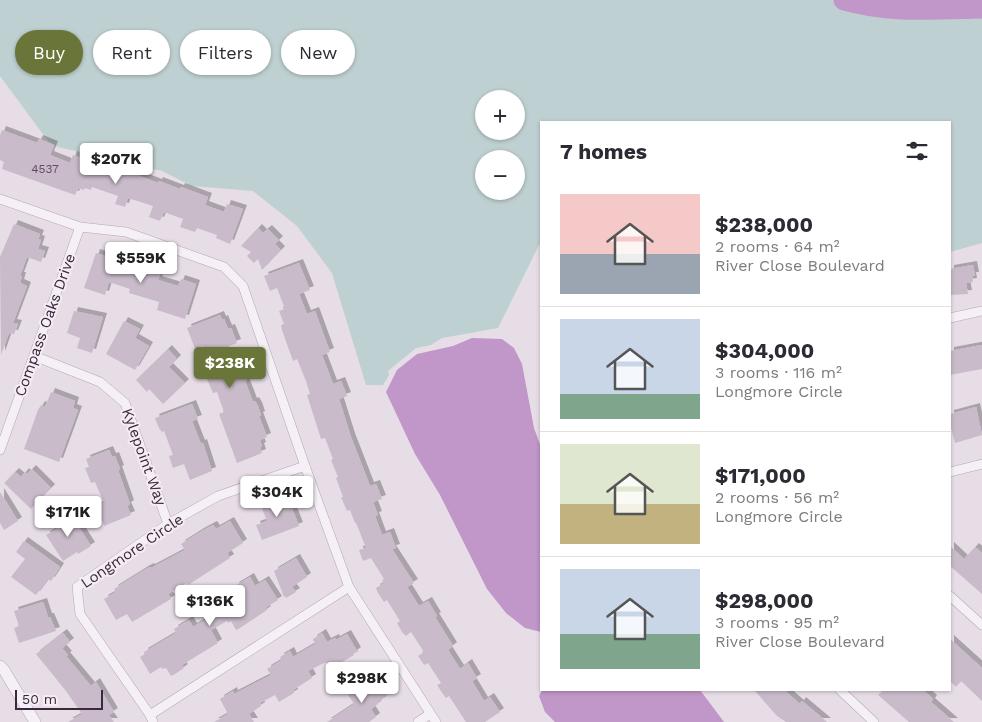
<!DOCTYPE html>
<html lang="en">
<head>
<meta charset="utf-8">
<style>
  body { margin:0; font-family:"Work Sans",sans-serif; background:#f2f2f3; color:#2b2b33; height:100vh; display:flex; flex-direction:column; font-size:19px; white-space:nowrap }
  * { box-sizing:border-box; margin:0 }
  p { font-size:16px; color:#7c7c81 }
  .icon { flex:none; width:28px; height:28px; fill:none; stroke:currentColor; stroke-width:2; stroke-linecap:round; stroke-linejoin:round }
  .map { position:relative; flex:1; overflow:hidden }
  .sheet { position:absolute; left:540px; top:121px; width:411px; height:570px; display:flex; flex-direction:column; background:#fff; border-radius:0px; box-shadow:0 1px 4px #0004 }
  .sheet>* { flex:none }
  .banner { position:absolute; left:15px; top:30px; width:450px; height:45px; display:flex; gap:10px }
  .tools { position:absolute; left:475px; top:90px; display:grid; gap:10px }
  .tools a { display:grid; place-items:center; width:50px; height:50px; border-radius:50%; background:#fff; box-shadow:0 1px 4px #0004; font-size:25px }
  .scale { position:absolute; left:15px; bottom:12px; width:88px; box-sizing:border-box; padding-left:5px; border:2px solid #3d273e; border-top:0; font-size:14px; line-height:18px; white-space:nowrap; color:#3d273e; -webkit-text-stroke:4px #f4edf5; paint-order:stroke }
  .price { position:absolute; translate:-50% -42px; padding:0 11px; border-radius:5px; background:#fff; color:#222; font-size:16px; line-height:32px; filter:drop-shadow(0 1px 2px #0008) }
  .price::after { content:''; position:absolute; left:50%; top:30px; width:15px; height:11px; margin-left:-8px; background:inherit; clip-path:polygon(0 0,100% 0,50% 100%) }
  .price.current { background:#6a7539; color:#fff }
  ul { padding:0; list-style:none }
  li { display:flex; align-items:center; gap:15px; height:125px; padding:0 20px }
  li+li { border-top:1px solid #e1e1e2 }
  li span { display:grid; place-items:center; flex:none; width:140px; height:100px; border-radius:0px; color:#555 }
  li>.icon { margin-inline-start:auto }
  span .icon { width:60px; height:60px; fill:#fffc; stroke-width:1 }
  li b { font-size:21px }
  h2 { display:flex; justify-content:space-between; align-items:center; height:60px; padding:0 20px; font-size:21px }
  .tag { padding:0 18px; border-radius:22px; background:#fff; box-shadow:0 1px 4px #0004; font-size:18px; line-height:45px }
  .tag.current { background:#6a7539; color:#fff }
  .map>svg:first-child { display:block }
  .green { fill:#bed0d1; fill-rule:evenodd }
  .water { fill:#c097c8 }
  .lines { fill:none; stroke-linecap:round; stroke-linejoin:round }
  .river { stroke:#c097c8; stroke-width:21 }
  .building { fill:#c9bbca; filter:url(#shadow) }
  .minor-casing { stroke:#b4a6b4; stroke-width:10 }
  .tertiary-casing { stroke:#b4a6b4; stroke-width:12 }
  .minor { stroke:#f5f0f6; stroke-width:9 }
  .tertiary { stroke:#f5f0f6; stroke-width:11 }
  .labels { text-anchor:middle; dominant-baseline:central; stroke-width:4; stroke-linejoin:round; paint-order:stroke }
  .number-label { font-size:12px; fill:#604c61 }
  .street-label { font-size:15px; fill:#3d273e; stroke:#f4edf5 }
</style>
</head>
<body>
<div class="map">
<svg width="982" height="722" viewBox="0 0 982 722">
  <defs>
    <filter id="shadow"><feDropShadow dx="4" dy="-4" stdDeviation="0" flood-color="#0004"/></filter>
  </defs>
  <rect width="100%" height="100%" fill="#e7dde7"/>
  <path class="green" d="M0,0H982V243L950,252V122H541V241L498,328L442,338L431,345L416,348L388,371L389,375L383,385H366L332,273L297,226L253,191L192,186L162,171L58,147L48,141L0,76ZM484,99H516V131H484ZM484,159H516V191H484Z"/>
  <g class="water">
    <polygon points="472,338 502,339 514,348 522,364 534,428 541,447 541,632 525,628 506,613 487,589 440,495 415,454 386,392 397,370 417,354 453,346"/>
    <polygon points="542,690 700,690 724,722 555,722 545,712 539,696"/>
  </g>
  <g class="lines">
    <path class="river" d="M844,0C888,13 936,9 982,8"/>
  </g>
  <g class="building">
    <polygon points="2,130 37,143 39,139 54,145 50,155 70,163 73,155 108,168 110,162 138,172 137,175 158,183 159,181 180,189 181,187 208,197 205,205 224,212 227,204 243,209 230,244 216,238 217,235 197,228 195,232 180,227 183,219 164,212 160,221 149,217 153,206 128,198 125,207 115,204 118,196 92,187 91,190 85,188 84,190 78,188 75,195 2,169 4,162 0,160 0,135"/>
    <polygon points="14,224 40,234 38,239 41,240 38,249 45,251 41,262 27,257 20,276 22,276 20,283 27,286 13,323 18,324 14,334 9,333 1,355 0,257"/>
    <polygon points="258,228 263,233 268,229 279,240 275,244 281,250 262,270 258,259 254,263 247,256 251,252 241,246"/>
    <polygon points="96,253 130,264 137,265 138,262 151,266 150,269 161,272 158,280 178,286 181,279 196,284 185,319 157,310 159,302 129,293 130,289 109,282 105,295 84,288"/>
    <polygon points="299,263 310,290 299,294 307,314 315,311 330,352 322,355 333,384 341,381 347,396 339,399 351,437 370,486 376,484 382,499 373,502 378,515 375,516 382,535 390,532 396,548 392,549 414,583 407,587 419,606 428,601 437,616 435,617 453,646 448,650 460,669 468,663 477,678 472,681 484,701 490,697 500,712 485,722 466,722 449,696 446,698 443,694 437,685 441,683 428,663 424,665 418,656 424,652 411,632 406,636 402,632 397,623 400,621 387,600 384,602 378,593 376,588 384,583 382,580 384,579 371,558 363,561 359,550 366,548 356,523 355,523 350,510 347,511 341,497 343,497 336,478 338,477 331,460 333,459 325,438 321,439 307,395 310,394 306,381 297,359 293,361 282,330 281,325 284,324 279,311 285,309 277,288 270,291 264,276"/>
    <polygon points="973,265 975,276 972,276 973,282 966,283 968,294 950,295 950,269"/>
    <polygon points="74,311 103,317 92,353 77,348 80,338 67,333"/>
    <polygon points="220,315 222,320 224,319 228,329 231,328 237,343 224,348 232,369 241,365 244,370 247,380 245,381 253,402 255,401 258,406 261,415 259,416 267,437 260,440 262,446 260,447 262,453 237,463 219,414 224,412 217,392 213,393 207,379 209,378 204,365 209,363 203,346 195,349 187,328"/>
    <polygon points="124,321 140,329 135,338 149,346 135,370 106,354"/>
    <polygon points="982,345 982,369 950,375 950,351"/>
    <polygon points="168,349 177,359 169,367 185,383 163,404 149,389 147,392 136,380"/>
    <polygon points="51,392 75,401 73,408 78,410 59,462 24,449 38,410 41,405 45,407"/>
    <polygon points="192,404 198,419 192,421 201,444 203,443 212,471 190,480 184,464 173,468 169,456 173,455 164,431 162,432 159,428 155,418"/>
    <polygon points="976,407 982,435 955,443 950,424 950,414"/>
    <polygon points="109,450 112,457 115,456 120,469 118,470 130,504 127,506 131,515 104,526 97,506 104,503 95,482 91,483 85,468 89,467 86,459"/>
    <polygon points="32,469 51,488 31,509 4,483 15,472 21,477 25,472 27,474"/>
    <polygon points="0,492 18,521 4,530 0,523"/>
    <polygon points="287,496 299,526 262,540 256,525 267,521 261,506"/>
    <polygon points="70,513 91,546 78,554 77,552 63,561 46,535 60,527 56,522"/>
    <polygon points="230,521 243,543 227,553 230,558 188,585 187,583 168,594 171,599 132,622 127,614 116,620 104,599 116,592 114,589 146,569 150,567 151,568 185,550 181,544 200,532 213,525 216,529"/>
    <polygon points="24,541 60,567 51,581 48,579 36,595 11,577 25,559 16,552"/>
    <polygon points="950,546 964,559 975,547 982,553 982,594 950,566"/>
    <polygon points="296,558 307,577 292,587 296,592 286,598 285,596 284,597 274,571"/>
    <polygon points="250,577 255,586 265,580 278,600 265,608 267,610 240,628 236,630 231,621 228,623 227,621 211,630 218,643 182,665 184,668 175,674 171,676 166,668 162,669 161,667 150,674 140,657 145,654 144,652 176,633 174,629 189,620 193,627 210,617 206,610 210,608 209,606 237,589 235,586"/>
    <polygon points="43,602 48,617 50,617 56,631 19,643 14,628 19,626 14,611"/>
    <polygon points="63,633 70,642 62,648 68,655 66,656 91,686 96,682 114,712 109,715 114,722 68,722 82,714 66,691 36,654"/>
    <polygon points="322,633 327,642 335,638 336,640 347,634 357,651 353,654 354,655 330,669 326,662 308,671 312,678 293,690 294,693 279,702 275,695 260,703 261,706 249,714 254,722 214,722 228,714 220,699 233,691 234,694 271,675 267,669 282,660 280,657 290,651 293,657 315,644 313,639"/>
    <polygon points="950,639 982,668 982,701 961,681 956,687 950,681"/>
    <polygon points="375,679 387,696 377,702 378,704 371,709 376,717 369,722 327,722 354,704 348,695 370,680 371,682"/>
    <polygon points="754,690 784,690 800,704 802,701 827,722 786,722 777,716"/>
    <polygon points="883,690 923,690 933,699 931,702 954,722 909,722 878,695"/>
  </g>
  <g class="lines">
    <defs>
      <g id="minor">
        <polyline points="0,199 80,227 126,232 224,267 243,286 305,466 349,587 436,722"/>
        <polyline points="950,318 982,311"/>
        <polyline points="34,356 100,382 125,403 168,524"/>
        <polyline points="0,450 80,227"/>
        <polyline points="950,472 982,464"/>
        <polyline points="950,596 982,625"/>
        <polyline points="840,690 874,722"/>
        <polyline points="150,715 349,587"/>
        <polyline points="153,722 150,715 80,614 77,587 168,524 218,496 305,466"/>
        <polyline points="418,722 430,714"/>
      </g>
      <polyline id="tertiary" points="0,666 4,670 35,722"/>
    </defs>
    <use href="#minor" class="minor-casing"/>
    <use href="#tertiary" class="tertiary-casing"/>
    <use href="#minor" class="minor"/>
    <use href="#tertiary" class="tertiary"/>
  </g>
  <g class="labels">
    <g class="number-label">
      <text x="45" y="169">4537</text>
    </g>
    <g class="street-label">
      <text transform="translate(45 325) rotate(-70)">Compass Oaks Drive</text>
      <text transform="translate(144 457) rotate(70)">Kylepoint Way</text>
      <text transform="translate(132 551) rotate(-34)">Longmore Circle</text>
    </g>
  </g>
</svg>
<div class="tools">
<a>+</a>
<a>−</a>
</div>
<div class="scale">50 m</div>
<b class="price" style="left:116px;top:185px">$207K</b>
<b class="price" style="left:141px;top:284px">$559K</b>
<b class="price current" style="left:230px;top:389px">$238K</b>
<b class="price" style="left:277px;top:518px">$304K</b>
<b class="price" style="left:68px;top:538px">$171K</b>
<b class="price" style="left:210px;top:627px">$136K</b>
<b class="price" style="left:362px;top:704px">$298K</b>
<div class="banner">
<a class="tag current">Buy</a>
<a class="tag">Rent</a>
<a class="tag">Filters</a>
<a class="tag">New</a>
</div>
<section class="sheet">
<h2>7 homes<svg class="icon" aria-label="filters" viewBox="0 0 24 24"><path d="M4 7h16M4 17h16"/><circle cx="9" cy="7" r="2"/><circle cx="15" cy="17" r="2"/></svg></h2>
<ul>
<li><span style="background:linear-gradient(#f6c9c9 60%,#9aa5b1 0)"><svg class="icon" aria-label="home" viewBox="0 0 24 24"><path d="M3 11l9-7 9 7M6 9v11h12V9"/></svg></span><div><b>$238,000</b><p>2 rooms · 64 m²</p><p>River Close Boulevard</p></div></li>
<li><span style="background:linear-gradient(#c9d6e8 75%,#7fa58c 0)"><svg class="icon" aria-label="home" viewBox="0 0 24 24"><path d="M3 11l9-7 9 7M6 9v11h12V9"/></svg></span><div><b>$304,000</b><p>3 rooms · 116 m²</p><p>Longmore Circle</p></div></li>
<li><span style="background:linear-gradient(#dfe7d0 60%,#c2b280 0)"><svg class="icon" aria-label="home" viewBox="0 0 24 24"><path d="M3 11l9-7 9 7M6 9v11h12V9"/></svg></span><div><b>$171,000</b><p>2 rooms · 56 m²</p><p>Longmore Circle</p></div></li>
<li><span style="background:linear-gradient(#c9d6e8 65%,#7fa58c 0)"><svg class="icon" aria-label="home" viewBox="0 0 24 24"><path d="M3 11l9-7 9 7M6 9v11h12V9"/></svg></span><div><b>$298,000</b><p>3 rooms · 95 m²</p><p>River Close Boulevard</p></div></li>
</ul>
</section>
</div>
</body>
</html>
